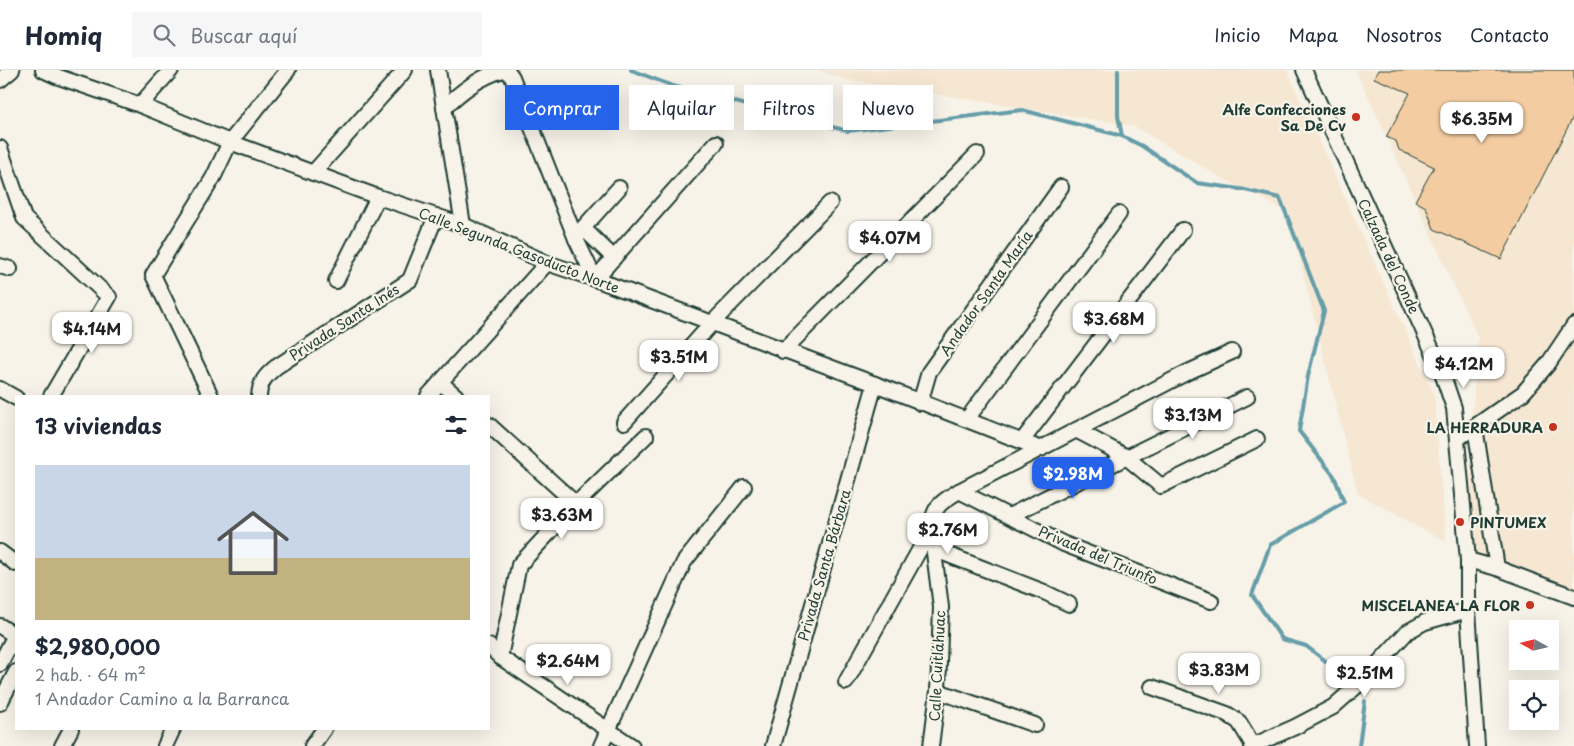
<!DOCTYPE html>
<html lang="es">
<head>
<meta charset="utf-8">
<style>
  body { margin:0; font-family:"Playpen Sans",sans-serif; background:#f6f6f7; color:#1f2937; height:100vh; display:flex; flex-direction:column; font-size:19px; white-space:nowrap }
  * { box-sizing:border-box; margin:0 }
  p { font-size:16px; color:#747a83 }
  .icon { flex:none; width:28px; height:28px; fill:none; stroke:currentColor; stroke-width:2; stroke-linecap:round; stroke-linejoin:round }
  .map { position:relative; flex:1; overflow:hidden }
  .drawer { position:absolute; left:15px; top:325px; width:475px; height:335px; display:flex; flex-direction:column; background:#fff; border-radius:0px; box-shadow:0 5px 20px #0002 }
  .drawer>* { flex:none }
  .guide { position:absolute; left:505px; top:15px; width:475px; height:45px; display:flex; gap:10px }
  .needle { width:32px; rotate:278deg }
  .buttons { position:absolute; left:1509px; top:550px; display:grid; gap:10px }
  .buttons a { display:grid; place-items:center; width:50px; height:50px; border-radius:0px; background:#fff; box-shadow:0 5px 20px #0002; font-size:25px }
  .price { position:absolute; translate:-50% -42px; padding:0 11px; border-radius:10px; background:#fff; color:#222; font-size:16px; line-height:32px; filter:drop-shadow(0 1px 2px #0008) }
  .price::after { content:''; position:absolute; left:50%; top:30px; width:15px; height:11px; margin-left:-8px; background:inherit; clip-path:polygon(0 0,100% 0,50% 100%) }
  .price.active { background:#2563eb; color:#fff }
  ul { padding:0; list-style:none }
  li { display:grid; align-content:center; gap:10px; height:265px; padding:0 20px }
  li span { display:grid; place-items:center; height:155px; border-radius:0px; color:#555 }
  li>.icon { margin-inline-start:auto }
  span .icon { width:90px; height:90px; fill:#fffc; stroke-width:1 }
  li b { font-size:21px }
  h2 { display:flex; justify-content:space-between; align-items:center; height:60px; padding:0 20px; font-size:21px }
  .pill { padding:0 18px; border-radius:0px; background:#fff; box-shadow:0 5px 20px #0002; font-size:18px; line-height:45px }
  .pill.active { background:#2563eb; color:#fff }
  header { display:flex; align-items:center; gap:30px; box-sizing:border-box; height:70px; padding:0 25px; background:#fff; border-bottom:1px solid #e0e1e3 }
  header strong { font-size:24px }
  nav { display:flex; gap:28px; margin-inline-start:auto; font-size:18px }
  .search { width:350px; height:45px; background:#f6f6f7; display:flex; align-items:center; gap:12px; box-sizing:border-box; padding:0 18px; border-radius:0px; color:#747a83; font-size:19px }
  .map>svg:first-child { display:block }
  .built { fill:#f6e7d3 }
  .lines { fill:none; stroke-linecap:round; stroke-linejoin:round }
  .stream { stroke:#659da8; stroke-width:4 }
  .building { fill:#f3cca2; stroke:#1f3d34 }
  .minor-casing { stroke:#1f3d34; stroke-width:18 }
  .minor { stroke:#f7f3e8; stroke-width:14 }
  .poi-dot { fill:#c8321e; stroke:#f7f3e8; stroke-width:2 }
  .labels { text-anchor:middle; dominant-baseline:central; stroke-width:4.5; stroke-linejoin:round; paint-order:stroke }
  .poi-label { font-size:14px; font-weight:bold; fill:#1f3d34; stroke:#f7f3e8; text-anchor:end }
  .street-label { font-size:14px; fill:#1f3d34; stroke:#f7f3e8 }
</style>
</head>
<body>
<header>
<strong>Homiq</strong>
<div class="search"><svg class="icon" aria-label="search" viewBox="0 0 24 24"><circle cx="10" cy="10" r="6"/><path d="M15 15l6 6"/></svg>Buscar aquí</div>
<nav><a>Inicio</a><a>Mapa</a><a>Nosotros</a><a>Contacto</a></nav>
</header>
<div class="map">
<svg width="1574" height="676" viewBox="0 0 1574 676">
  <rect width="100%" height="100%" fill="#f7f3e8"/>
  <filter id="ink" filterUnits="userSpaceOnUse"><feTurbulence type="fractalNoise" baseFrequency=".02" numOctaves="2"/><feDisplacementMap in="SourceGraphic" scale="10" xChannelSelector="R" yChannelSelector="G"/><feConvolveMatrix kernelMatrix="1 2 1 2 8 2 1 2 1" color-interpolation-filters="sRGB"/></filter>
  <g filter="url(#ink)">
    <g class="built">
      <polygon points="817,0 1287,0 1434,324 1446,472 1358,424 1288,142 1222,108 1133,56 844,9"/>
      <polygon points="1356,0 1574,0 1574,522 1470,483 1471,362 1478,268"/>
    </g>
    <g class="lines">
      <g class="stream">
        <polyline points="631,0 673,16 848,61 1022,40 1122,66 1142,76 1197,113 1240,119 1280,128 1324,241 1308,306 1299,361 1334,406 1344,432 1270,475 1252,525 1282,569 1306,576 1345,606"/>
        <polyline points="1118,0 1118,46 1122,66"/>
        <polyline points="1359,676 1365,631"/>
      </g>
    </g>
    <polygon class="building" points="1378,0 1574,0 1574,45 1501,189 1434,159 1426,137 1415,131 1434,97 1399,80 1396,71 1386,67 1410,23 1374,8"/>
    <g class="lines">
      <defs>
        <g id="minor">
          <polyline points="43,0 56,6 140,35 230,72 378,127 463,155 547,193 595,209 875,314 1041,379"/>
          <polyline points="438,0 463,155"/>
          <polyline points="507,0 512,7 576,169 595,209 716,73"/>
          <polyline points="1304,0 1440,297 1454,338 1468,490 1468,540 1477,676"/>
          <polyline points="0,10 12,0"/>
          <polyline points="140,35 171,0"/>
          <path d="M444,38C461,21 479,7 503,0"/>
          <polyline points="0,78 24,148 109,227 51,326"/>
          <polyline points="313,103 405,0"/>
          <polyline points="583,158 614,188"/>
          <polyline points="576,169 583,158 619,118"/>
          <polyline points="0,196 10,199"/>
          <polyline points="336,211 378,127"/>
          <polyline points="783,281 977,84"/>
          <polyline points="440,312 456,326"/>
          <polyline points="0,319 16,328"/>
          <polyline points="211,326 153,205 213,108 230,72 288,0"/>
          <path d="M259,326C260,312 265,306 276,297L410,210L436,146"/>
          <polyline points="428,326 547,193"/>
          <polyline points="920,333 929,302 1061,117"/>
          <polyline points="967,349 1119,144"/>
          <polyline points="624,352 712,253 830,133"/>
          <polyline points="489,355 576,434"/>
          <polyline points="1475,357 1497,498"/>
          <polyline points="1076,360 1125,386 1161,416 1257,369"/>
          <polyline points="1457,369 1523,323 1548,294 1574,255"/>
          <polyline points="1022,371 1183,160"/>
          <polyline points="959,421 1064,474 1211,531"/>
          <polyline points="1009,446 1247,327"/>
          <polyline points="933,479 1044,522 1069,534"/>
          <polyline points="0,482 16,494"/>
          <polyline points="1468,490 1497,498 1574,527"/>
          <polyline points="0,556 16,566"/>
          <polyline points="489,576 500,587 632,676"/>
          <polyline points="500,587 519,495 576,434 646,366"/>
          <polyline points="0,594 15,565"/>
          <polyline points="846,612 931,459"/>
          <polyline points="1152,617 1227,644 1239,652 1253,675"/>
          <polyline points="938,621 1035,655"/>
          <polyline points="0,633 16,602"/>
          <polyline points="62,676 71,659"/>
          <polyline points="165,676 173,659"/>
          <polyline points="312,676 324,659"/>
          <polyline points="601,676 684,492 744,417"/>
          <polyline points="773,676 875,314"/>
          <path d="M931,676L938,621L941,537L931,459C933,436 941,432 959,421L1186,303L1232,282"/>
          <polyline points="1252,676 1295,657 1333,637 1359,614 1407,562 1425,552 1468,540"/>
        </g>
      </defs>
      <use href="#minor" class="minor-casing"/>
      <use href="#minor" class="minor"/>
    </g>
  </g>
  <g class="poi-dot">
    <circle cx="1356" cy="47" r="5"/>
    <circle cx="1553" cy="357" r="5"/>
    <circle cx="1460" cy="452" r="5"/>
    <circle cx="1530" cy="535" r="5"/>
  </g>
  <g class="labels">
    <g class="poi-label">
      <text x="1346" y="39">Alfe Confecciones<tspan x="1346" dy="16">Sa De Cv</tspan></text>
      <text x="1543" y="357">LA HERRADURA</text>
      <text x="1470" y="452" text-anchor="start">PINTUMEX</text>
      <text x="1520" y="535">MISCELANEA LA FLOR</text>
    </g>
    <g class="street-label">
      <text transform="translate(519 180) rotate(21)">Calle Segunda Gasoducto Norte</text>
      <text transform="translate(1389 186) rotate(65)">Calzada del Conde</text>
      <text transform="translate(986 223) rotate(-55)">Andador Santa María</text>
      <text transform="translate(344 252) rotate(-33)">Privada Santa Inés</text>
      <text transform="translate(1098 485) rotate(23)">Privada del Triunfo</text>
      <text transform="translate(824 495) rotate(-74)">Privada Santa Bárbara</text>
      <text transform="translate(937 596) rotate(-87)">Calle Cuitláhuac</text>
    </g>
  </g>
</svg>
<div class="buttons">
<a><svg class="needle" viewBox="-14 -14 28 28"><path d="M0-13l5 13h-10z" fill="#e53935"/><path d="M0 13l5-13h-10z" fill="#747a83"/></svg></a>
<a><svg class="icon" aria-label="locate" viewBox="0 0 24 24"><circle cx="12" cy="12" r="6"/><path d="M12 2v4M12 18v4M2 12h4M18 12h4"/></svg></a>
</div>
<b class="price" style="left:1482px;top:74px">$6.35M</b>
<b class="price" style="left:890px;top:193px">$4.07M</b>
<b class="price" style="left:1114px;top:274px">$3.68M</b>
<b class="price" style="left:92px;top:284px">$4.14M</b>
<b class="price" style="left:679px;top:312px">$3.51M</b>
<b class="price" style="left:1464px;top:319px">$4.12M</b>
<b class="price" style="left:1193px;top:370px">$3.13M</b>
<b class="price active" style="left:1073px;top:429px">$2.98M</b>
<b class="price" style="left:562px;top:470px">$3.63M</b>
<b class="price" style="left:948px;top:485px">$2.76M</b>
<b class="price" style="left:568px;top:616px">$2.64M</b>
<b class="price" style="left:1219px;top:625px">$3.83M</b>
<b class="price" style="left:1365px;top:628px">$2.51M</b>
<div class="guide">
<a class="pill active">Comprar</a>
<a class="pill">Alquilar</a>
<a class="pill">Filtros</a>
<a class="pill">Nuevo</a>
</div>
<section class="drawer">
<h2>13 viviendas<svg class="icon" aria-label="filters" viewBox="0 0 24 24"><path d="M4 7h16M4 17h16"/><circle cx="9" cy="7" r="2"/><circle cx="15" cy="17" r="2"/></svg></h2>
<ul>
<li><span style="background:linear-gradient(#c9d6e8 60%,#c2b280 0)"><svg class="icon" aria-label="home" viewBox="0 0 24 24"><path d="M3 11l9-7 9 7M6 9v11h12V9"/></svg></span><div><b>$2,980,000</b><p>2 hab. · 64 m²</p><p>1 Andador Camino a la Barranca</p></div></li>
</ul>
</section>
</div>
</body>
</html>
